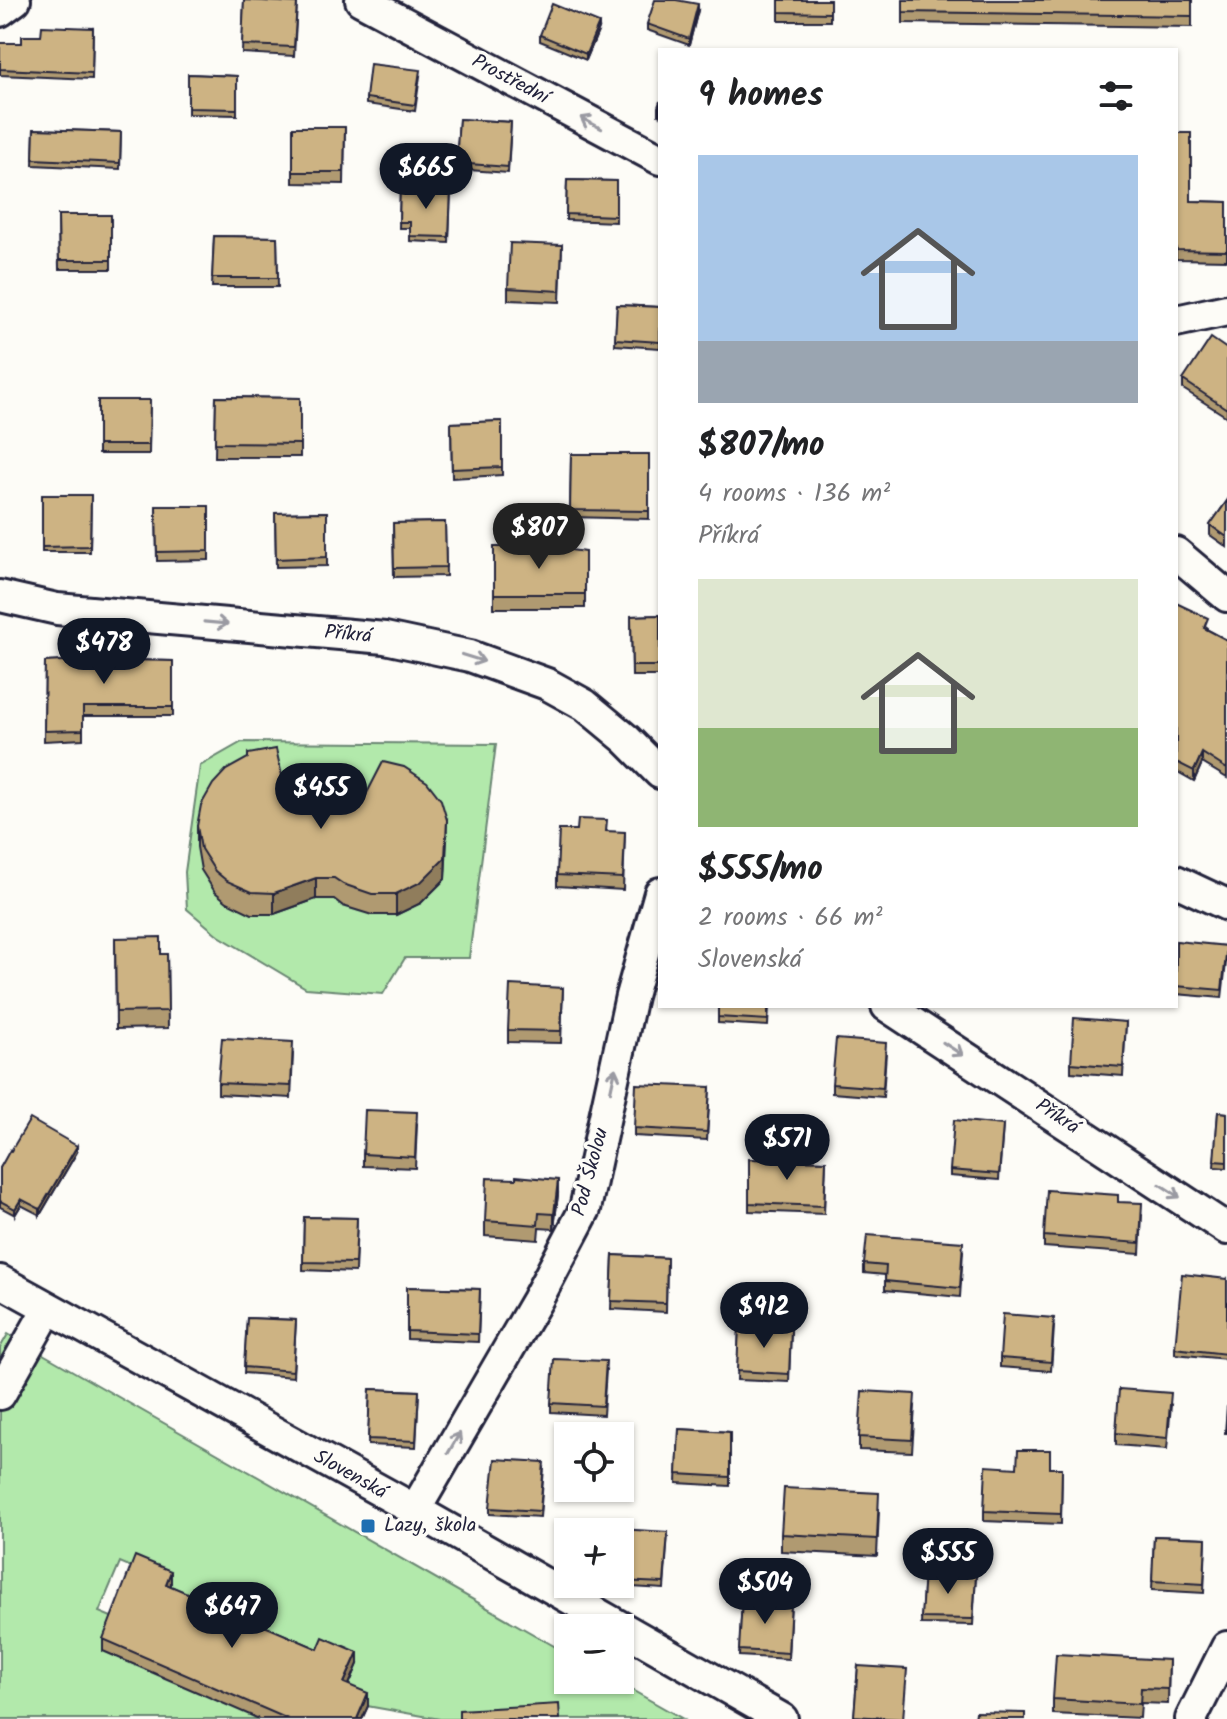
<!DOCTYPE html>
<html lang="en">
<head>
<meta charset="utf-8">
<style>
  body { margin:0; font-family:Kalam,sans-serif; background:#f6f6f6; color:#202124; height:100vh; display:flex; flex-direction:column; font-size:30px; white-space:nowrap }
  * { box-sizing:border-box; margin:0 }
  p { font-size:26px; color:#757577 }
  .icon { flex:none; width:44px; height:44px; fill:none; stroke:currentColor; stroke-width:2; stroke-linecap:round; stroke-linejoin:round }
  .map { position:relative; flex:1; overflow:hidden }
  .panel { position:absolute; left:658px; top:48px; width:520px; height:960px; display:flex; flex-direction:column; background:#fff; border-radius:0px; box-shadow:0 2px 6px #0004 }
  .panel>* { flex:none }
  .fabs { position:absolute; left:554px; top:1422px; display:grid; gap:16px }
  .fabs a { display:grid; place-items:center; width:80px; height:80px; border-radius:0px; background:#fff; box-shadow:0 2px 6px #0004; font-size:40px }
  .price { position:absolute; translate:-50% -68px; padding:0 18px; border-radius:28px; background:#111827; color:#fff; font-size:26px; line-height:52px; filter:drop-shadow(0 2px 4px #0008) }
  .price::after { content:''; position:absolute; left:50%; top:48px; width:24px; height:18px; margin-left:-12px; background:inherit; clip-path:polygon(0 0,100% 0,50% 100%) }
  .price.active { background:#222; color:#fff }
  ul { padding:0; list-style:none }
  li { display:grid; align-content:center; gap:16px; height:424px; padding:0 40px }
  li span { display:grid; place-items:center; height:248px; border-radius:0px; color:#555 }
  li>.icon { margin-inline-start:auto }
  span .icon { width:144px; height:144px; fill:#fffc; stroke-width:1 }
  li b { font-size:34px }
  h2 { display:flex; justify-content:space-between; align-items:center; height:96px; padding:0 40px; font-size:34px }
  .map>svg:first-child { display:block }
  .green { fill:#b2e9ab; stroke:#6a8673; stroke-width:2 }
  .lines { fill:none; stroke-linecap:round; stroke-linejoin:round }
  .street-casing { stroke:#22223b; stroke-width:36 }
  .street { stroke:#fdfcf7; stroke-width:30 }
  .wall { fill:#b09a71; stroke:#22223b; stroke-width:2 }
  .shaded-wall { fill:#907d5c; stroke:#22223b; stroke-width:2 }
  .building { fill:#cdb383; stroke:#22223b; stroke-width:2 }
  .oneway { stroke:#9a9aa2 }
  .poi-dot { fill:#1f6fb2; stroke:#fdfcf7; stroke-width:3 }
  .labels { text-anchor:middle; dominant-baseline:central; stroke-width:7; stroke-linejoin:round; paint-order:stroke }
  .street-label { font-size:20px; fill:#22223b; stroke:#fdfcf7 }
  .poi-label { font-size:20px; fill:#22223b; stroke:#fdfcf7; text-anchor:start }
</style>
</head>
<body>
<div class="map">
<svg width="1227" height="1719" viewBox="0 0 1227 1719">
  <rect width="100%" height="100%" fill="#fdfcf7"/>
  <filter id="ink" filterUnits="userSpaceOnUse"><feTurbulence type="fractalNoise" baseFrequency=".0125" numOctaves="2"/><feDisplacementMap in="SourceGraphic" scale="16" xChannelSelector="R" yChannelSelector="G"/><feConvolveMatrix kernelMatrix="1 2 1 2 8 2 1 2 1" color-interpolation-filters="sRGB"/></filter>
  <g filter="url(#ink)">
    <g class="green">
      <polygon points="242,742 496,744 469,958 405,958 383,994 306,988 219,936 187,909 185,872 200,766"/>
      <polygon points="8,1334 568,1654 568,1680 614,1680 683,1719 440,1719 367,1706 318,1662 166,1597 171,1584 120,1562 99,1612 116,1619 259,1719 0,1719 0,1348"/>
    </g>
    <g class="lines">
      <defs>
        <g id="street">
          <polyline points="361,0 660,159"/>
          <polyline points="0,11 15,0"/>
          <polyline points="1176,321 1227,310"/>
          <polyline points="1176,553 1227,596"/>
          <polyline points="0,596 57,609 385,638 470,656 547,684 585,705 626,739 660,773"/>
          <polyline points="1176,881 1227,905"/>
          <polyline points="887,1006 1227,1229"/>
          <polyline points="0,1281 415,1510 782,1719"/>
          <polyline points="0,1394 48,1309"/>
          <polyline points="415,1510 537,1300 585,1209 631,996 660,893"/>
          <polyline points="1191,1719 1227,1647"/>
        </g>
      </defs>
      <use href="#street" class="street-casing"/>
      <use href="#street" class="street"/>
    </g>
    <g class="wall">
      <polygon points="244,0 297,3 294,56 242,53"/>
      <rect x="779" y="0" width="51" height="21"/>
      <polygon points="903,0 1192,0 1192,27 903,23"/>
      <polygon points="698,10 689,45 647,30 647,24"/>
      <polygon points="93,28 92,79 0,75 0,43 22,43 41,36"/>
      <polygon points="599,29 586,60 540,41 540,35"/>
      <polygon points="188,74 237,76 237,115 188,114"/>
      <polygon points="420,76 415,111 366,104 366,98"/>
      <polygon points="660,101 660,116 658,115 658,107"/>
      <polygon points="459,119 511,122 508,173 456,169"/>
      <polygon points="293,127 345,127 344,184 293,183"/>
      <polygon points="34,129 121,132 120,169 33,165"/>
      <polygon points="1176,133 1191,201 1227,202 1227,260 1176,259"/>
      <polygon points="567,180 616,181 616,222 566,220"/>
      <polygon points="400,187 451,188 449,243 410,241 410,228 399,228"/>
      <polygon points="58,215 111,215 111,269 59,269"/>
      <polygon points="214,236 277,237 278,287 212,287"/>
      <polygon points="562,245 560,302 508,300 508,288"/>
      <polygon points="617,305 660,307 660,348 615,345"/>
      <polygon points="1227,349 1227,417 1183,389 1183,380"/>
      <polygon points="216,397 300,398 300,457 215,457"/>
      <polygon points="98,400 150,400 149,454 98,454"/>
      <polygon points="502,421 502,475 452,478 451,423"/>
      <polygon points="571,454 649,454 649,519 570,517"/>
      <polygon points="42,495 91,495 90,552 42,552"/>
      <polygon points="1227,501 1227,547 1210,535 1210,525"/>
      <polygon points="156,506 209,506 209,560 157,561"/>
      <polygon points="327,512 327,566 276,567 275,513"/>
      <polygon points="445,522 446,576 394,577 393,523"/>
      <polygon points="494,547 585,552 585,608 494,608"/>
      <polygon points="1176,603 1208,628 1208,630 1227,640 1227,778 1202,763 1194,781 1176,771"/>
      <polygon points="660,615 660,676 632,676 631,616"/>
      <polygon points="128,660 173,661 173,716 83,716 83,739 44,741 45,662"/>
      <polygon points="248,754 286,793 447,841 445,879 421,903 396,915 372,915 343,906 334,899 316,899 274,914 252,914 227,902 215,892 201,870 197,847 197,826 248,759"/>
      <polygon points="607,832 625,832 623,890 557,886 557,875"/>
      <polygon points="115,938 161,954 167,954 168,1028 116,1029"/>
      <polygon points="1176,941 1227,954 1222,998 1176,994"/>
      <polygon points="563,988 561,1043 508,1042 508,1030"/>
      <polygon points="718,1006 769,1006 768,1026 718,1023"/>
      <polygon points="1126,1022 1123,1076 1071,1072 1071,1063"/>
      <polygon points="886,1052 883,1097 832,1093 832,1084"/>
      <polygon points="293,1054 291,1098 218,1094 218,1083"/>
      <polygon points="710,1087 707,1140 634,1136 634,1128"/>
      <polygon points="1218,1112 1227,1113 1227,1168 1214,1167"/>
      <polygon points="417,1124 415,1168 363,1166 363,1154"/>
      <polygon points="1003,1125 999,1180 950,1176 950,1170"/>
      <polygon points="11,1151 77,1152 40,1215 21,1205 15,1215 0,1207 0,1168"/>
      <polygon points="749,1159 826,1161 824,1214 749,1211"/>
      <polygon points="558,1194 554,1229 539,1228 538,1240 485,1236 485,1221"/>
      <polygon points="1118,1202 1142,1215 1140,1254 1044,1247 1044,1236"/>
      <polygon points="304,1217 357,1218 355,1272 303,1270"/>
      <polygon points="963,1251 960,1297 885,1290 885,1275 864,1273 864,1264"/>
      <polygon points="613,1255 667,1258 666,1312 611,1309"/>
      <polygon points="1227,1279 1226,1359 1175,1354 1175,1348"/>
      <polygon points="407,1287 480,1289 478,1342 407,1339"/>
      <polygon points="247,1318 296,1320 293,1377 244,1373"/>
      <polygon points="739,1327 791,1329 789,1382 737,1380"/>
      <polygon points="1054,1327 1051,1371 1000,1367 1000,1358"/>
      <polygon points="606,1370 603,1415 551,1412 551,1403"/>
      <polygon points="370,1389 419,1391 416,1447 368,1445"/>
      <polygon points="1171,1405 1167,1449 1116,1445 1116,1433"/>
      <polygon points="915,1406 912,1452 859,1450 859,1437"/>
      <polygon points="679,1429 730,1432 730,1486 677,1483"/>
      <polygon points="544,1468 540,1517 490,1514 490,1508"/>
      <polygon points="1017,1468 1062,1468 1061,1524 984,1521 984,1511"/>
      <polygon points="879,1510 877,1556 781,1551 781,1534"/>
      <polygon points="620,1532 668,1532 664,1589 615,1586 615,1584 620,1584"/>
      <polygon points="1154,1536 1206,1538 1204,1593 1152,1590"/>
      <polygon points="924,1571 976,1575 973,1625 921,1624"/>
      <polygon points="171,1584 170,1586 318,1649 358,1664 349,1685 368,1706 362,1719 259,1719 103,1651 103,1639"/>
      <polygon points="742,1600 791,1602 788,1659 739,1656"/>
      <polygon points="1169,1660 1168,1704 1141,1703 1140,1718 1053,1714 1053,1699"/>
      <polygon points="858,1666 903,1719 854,1719"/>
    </g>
    <g class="shaded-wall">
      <polygon points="698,4 698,10 689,45 689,39"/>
      <polygon points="599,23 599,29 586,60 586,54"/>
      <polygon points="1202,753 1202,763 1194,781 1194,771"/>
      <polygon points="447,820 445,879 421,903 396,915 396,894"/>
      <polygon points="316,878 316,899 274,914 274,893"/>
      <polygon points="77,1146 77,1152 40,1215 40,1209"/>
      <polygon points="558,1180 558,1194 554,1229 554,1214"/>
      <polygon points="21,1199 21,1205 15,1215 15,1209"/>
      <polygon points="171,1571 171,1584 166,1597 166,1584"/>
      <polygon points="358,1652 358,1664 344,1696 344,1683"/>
      <polygon points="368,1693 368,1706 362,1719 357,1719"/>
    </g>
    <g class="building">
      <polygon points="244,0 297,3 294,47 242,45"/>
      <polygon points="655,0 676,0 698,4 689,39 647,24"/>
      <polygon points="779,0 830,0 830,13 779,12"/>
      <polygon points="903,0 1192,0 1192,16 903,12"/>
      <polygon points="552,4 599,23 586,54 540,35"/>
      <polygon points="42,26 93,28 92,73 0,69 0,43 22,43 22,36 41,36"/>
      <polygon points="370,64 420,70 415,105 366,98"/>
      <polygon points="188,74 237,76 237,109 188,108"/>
      <polygon points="459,119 511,122 508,167 456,163"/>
      <polygon points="293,127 345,127 344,172 293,172"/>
      <polygon points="34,129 121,132 120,163 33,159"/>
      <polygon points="1176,133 1191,133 1191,201 1227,202 1227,251 1176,250"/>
      <polygon points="567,180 616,181 616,216 566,214"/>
      <polygon points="400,187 451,188 449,237 410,236 410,222 399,222"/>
      <polygon points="58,215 111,215 111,260 59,260"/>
      <polygon points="214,236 277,237 278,278 212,278"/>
      <polygon points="510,243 562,245 560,291 508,288"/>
      <polygon points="617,305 660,307 660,342 615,339"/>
      <polygon points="1211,338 1227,349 1227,409 1183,380"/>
      <polygon points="216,397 300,398 300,444 215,443"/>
      <polygon points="98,400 150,400 149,445 98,445"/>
      <polygon points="502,421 502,467 452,469 451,423"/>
      <polygon points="571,454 649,454 649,511 570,510"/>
      <polygon points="42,495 91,495 90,546 42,547"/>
      <polygon points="1227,501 1227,537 1210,525"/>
      <polygon points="156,506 209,506 209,551 157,552"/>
      <polygon points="327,512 327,557 276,559 275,513"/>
      <polygon points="445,522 446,567 394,568 393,523"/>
      <polygon points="494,547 550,547 585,552 585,594 494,594"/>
      <polygon points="1176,603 1208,618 1204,628 1227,640 1227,769 1202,753 1194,771 1176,762"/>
      <polygon points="660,615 660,666 632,666 631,616"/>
      <polygon points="99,646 128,646 128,660 173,661 173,707 83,707 83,730 44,731 45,662 98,659"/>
      <polygon points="276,749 286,793 366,795 383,762 404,767 427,782 441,800 447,820 445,858 421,882 396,894 372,894 343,884 334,878 316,878 274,893 252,892 227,881 215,871 201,849 197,826 201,805 213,784 226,770 248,758 248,754"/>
      <polygon points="578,819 607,820 606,831 625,832 623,878 557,875 559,830 577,830"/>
      <polygon points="161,937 161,954 167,954 168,1011 116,1012 115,938"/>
      <polygon points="1176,941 1227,946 1222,990 1176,986"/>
      <polygon points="510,985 563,988 561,1031 508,1030"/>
      <polygon points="718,1006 768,1006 768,1020 718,1017"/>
      <polygon points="1074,1018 1126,1022 1123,1067 1071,1063"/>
      <polygon points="222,1038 293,1042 291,1086 218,1083"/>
      <polygon points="836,1039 886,1043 883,1088 832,1084"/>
      <polygon points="636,1084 710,1087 707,1132 634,1128"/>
      <polygon points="365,1110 417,1112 415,1157 363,1154"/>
      <polygon points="1218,1112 1227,1113 1227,1162 1214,1161"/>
      <polygon points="30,1119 77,1146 40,1209 21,1199 15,1209 0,1201 0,1168 10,1150 11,1151"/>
      <polygon points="954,1120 1003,1125 999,1174 950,1170"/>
      <polygon points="749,1159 826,1161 824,1206 749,1203"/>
      <polygon points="516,1176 558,1180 554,1214 539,1213 538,1225 485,1221 487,1178 516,1179"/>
      <polygon points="1047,1190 1118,1195 1118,1202 1142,1203 1140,1243 1044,1236"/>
      <polygon points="304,1217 357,1218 355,1263 303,1262"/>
      <polygon points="867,1235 963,1242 960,1288 885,1281 886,1266 864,1264"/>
      <polygon points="613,1255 667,1258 666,1303 611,1301"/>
      <polygon points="1182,1274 1227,1279 1227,1341 1226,1354 1175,1348"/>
      <polygon points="407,1287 480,1289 478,1334 407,1331"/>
      <polygon points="1003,1314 1054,1318 1051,1362 1000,1358"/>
      <polygon points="247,1318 296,1320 293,1371 244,1367"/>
      <polygon points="739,1327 791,1329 789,1374 737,1371"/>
      <polygon points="554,1359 606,1361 603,1406 551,1403"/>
      <polygon points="370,1389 419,1391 416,1441 368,1439"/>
      <polygon points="1119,1389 1171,1393 1167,1438 1116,1433"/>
      <polygon points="862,1391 915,1394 912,1440 859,1437"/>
      <polygon points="1227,1406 1227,1433 1225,1433"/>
      <polygon points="679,1429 730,1432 730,1477 677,1474"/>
      <polygon points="1018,1450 1050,1450 1050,1468 1062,1468 1061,1514 984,1511 986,1466 1017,1468"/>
      <polygon points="495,1459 544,1462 540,1511 490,1508"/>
      <polygon points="784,1488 879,1493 877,1539 781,1534"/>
      <polygon points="619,1529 668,1532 664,1583 620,1581"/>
      <polygon points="1154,1536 1206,1538 1204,1584 1152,1581"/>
      <polygon points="135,1556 171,1571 166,1584 318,1649 323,1637 358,1652 344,1683 368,1693 357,1719 288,1719 103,1639"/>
      <polygon points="924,1571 976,1575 973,1619 921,1618"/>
      <polygon points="742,1600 791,1602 788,1653 739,1650"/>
      <polygon points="1056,1654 1169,1660 1168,1689 1141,1688 1140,1704 1053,1699"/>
      <polygon points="858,1666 907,1669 903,1719 854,1716"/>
      <polygon points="559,1704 560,1719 459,1719 459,1710"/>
      <polygon points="976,1712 1025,1713 1025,1719 975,1719"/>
    </g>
    <defs><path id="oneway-shaft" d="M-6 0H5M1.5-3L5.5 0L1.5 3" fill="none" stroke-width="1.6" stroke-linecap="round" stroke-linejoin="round" transform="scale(2)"/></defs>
    <g class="oneway">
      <use href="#oneway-shaft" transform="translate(591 123) rotate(-152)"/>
      <use href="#oneway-shaft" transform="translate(216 623) rotate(5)"/>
      <use href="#oneway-shaft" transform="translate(473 658) rotate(17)"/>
      <use href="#oneway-shaft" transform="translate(953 1049) rotate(33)"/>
      <use href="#oneway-shaft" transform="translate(613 1080) rotate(-78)"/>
      <use href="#oneway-shaft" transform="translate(1170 1191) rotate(33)"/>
      <use href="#oneway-shaft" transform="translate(454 1443) rotate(-60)"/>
    </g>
  </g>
  <rect class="poi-dot" x="360" y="1518" width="16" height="16" rx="4"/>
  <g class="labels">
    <g class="street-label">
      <text transform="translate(510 80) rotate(28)">Prostřední</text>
      <text transform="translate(348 635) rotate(5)">Příkrá</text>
      <text transform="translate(1057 1117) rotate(33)">Příkrá</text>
      <text transform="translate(591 1172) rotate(-75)">Pod Školou</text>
      <text transform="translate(350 1475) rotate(29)">Slovenská</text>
    </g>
    <g class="poi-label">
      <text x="384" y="1526">Lazy, škola</text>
    </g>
  </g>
</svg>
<div class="fabs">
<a><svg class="icon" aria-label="locate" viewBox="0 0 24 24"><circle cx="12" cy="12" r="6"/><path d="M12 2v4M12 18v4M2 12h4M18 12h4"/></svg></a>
<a>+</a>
<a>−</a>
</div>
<b class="price" style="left:426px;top:211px">$665</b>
<b class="price active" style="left:539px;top:571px">$807</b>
<b class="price" style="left:104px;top:686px">$478</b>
<b class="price" style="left:321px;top:831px">$455</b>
<b class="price" style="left:787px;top:1182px">$571</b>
<b class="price" style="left:764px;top:1350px">$912</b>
<b class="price" style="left:948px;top:1596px">$555</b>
<b class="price" style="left:765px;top:1626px">$504</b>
<b class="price" style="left:232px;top:1650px">$647</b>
<section class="panel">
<h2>9 homes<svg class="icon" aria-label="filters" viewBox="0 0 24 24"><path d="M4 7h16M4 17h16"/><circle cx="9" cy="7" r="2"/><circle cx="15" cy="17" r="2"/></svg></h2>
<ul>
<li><span style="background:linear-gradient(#a9c7e8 75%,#9aa5b1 0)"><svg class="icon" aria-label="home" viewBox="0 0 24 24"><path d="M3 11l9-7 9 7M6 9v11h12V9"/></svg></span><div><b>$807/mo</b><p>4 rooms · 136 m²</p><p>Příkrá</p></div></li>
<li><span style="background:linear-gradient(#dfe7d0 60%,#8fb573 0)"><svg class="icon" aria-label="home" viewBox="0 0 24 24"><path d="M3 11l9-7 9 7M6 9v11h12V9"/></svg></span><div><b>$555/mo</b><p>2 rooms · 66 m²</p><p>Slovenská</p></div></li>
</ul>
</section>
</div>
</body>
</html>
